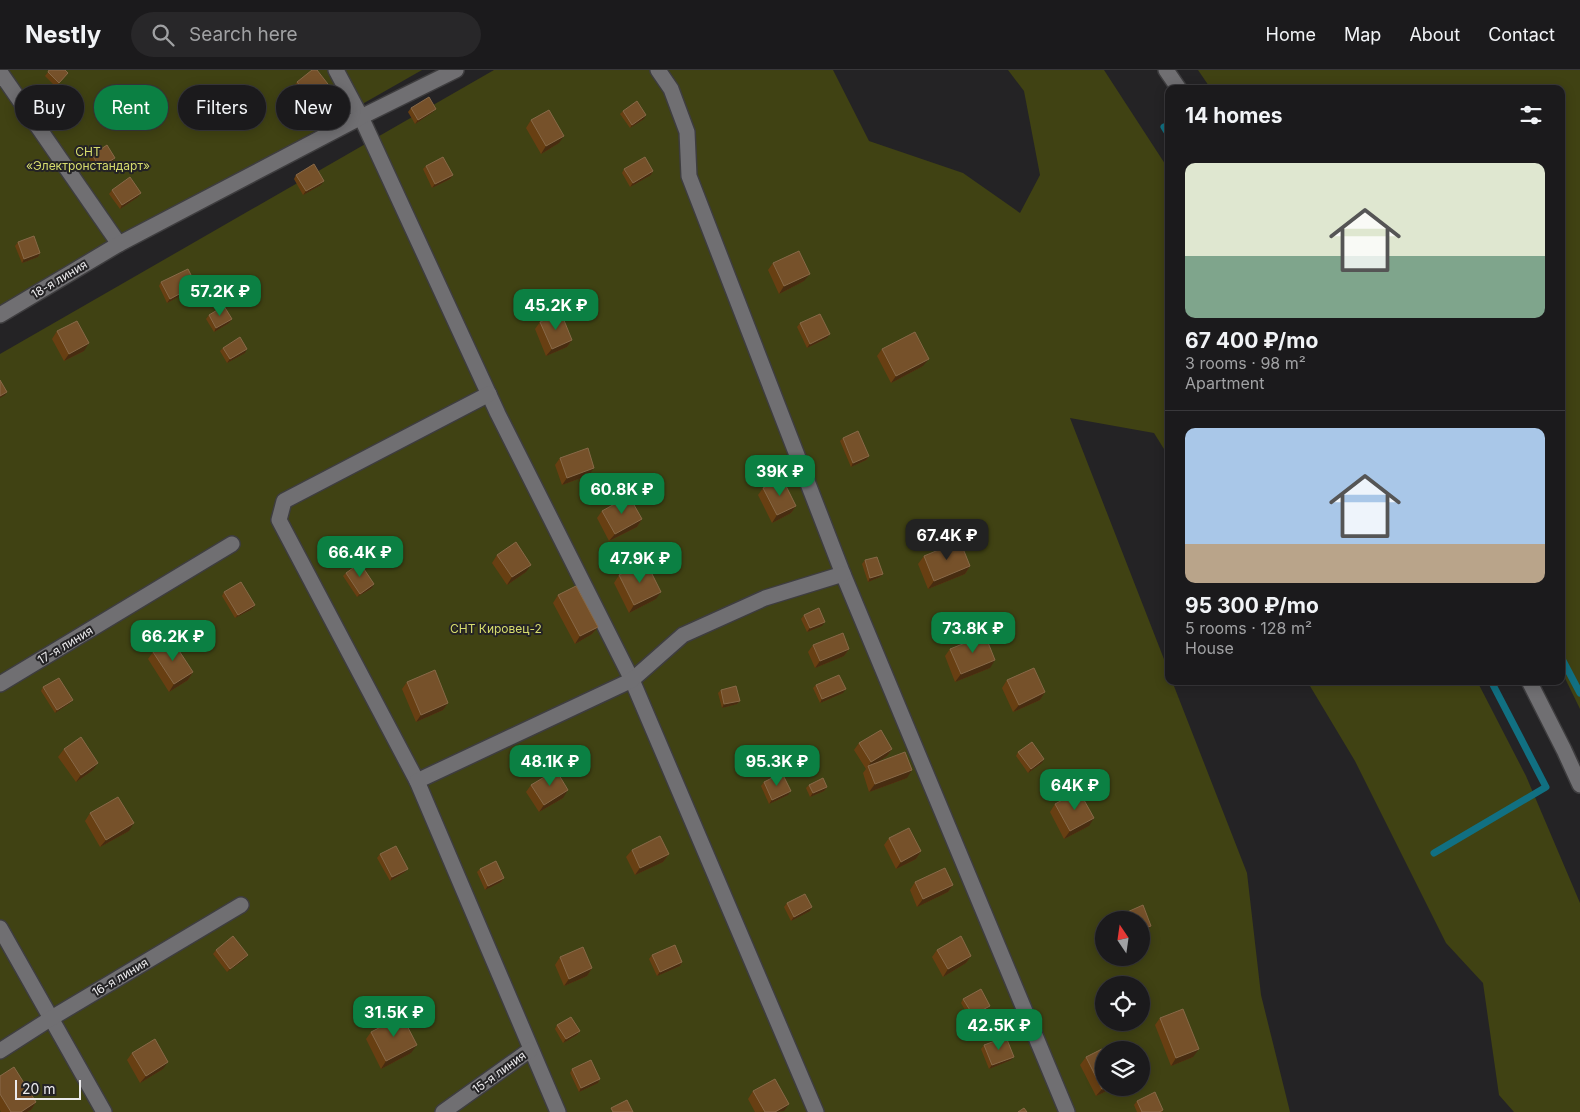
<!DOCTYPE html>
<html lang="en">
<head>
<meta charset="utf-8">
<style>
  body { margin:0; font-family:Inter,sans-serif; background:#282729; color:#f1f3f6; height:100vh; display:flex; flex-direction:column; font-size:19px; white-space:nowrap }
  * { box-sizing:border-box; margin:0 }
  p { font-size:16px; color:#a0a1a3 }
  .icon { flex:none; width:28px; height:28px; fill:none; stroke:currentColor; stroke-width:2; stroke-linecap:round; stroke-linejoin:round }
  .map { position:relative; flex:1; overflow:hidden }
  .drawer { position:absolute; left:1165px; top:15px; width:400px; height:600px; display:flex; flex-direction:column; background:#1b1a1c; border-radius:10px; box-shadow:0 2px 12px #0003,0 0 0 1px #39383b }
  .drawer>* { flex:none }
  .hud { position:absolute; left:15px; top:15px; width:475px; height:45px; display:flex; gap:10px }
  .needle { width:32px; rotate:347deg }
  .buttons { position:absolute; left:1095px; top:841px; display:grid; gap:10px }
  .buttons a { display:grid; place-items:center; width:55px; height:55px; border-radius:50%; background:#1b1a1c; box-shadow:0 2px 12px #0003,0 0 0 1px #39383b; font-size:25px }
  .scale { position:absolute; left:15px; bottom:12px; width:66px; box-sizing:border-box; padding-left:5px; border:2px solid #ebeaec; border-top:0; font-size:14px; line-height:18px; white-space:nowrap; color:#ebeaec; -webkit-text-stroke:4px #242325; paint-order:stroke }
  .price { position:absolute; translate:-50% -42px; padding:0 11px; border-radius:10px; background:#0b8043; color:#fff; font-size:16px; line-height:32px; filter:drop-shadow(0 1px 2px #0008) }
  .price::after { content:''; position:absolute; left:50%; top:30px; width:15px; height:11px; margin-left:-8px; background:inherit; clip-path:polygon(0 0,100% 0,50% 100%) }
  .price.selected { background:#222; color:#fff }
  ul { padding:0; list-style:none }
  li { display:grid; align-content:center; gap:10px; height:265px; padding:0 20px }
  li+li { border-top:1px solid #39383b }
  li span { display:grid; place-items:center; height:155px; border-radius:10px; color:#555 }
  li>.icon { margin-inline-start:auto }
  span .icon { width:90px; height:90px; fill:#fffc; stroke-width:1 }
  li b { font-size:21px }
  h2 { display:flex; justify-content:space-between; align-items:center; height:60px; padding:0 20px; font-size:21px }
  .pill { padding:0 18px; border-radius:22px; background:#1b1a1c; box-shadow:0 2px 12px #0003,0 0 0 1px #39383b; font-size:18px; line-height:45px }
  .pill.selected { background:#0b8043; color:#fff }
  header { display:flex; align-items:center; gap:30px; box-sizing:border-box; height:70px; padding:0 25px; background:#1b1a1c; border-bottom:1px solid #39383b }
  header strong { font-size:24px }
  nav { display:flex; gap:28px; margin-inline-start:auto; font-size:18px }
  .search { width:350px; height:45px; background:#282729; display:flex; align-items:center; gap:12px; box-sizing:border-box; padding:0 18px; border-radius:28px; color:#a0a1a3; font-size:19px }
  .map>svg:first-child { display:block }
  .green { fill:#404213; fill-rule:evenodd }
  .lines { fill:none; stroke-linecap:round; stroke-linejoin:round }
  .stream { stroke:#117082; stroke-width:7 }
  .street-casing { stroke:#3e3d3f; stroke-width:18 }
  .secondary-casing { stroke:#3e3d3f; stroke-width:18 }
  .street { stroke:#706f72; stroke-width:15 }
  .secondary { stroke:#706f72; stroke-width:15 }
  .wall { fill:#683f12 }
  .shaded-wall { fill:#472c10 }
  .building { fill:#76512a; stroke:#886948 }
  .labels { text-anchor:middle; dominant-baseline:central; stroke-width:4; stroke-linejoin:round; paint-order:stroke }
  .park-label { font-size:12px; fill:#d7dd6e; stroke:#242325 }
  .street-label { font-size:12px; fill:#ebeaec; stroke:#242325 }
</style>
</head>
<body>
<header>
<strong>Nestly</strong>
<div class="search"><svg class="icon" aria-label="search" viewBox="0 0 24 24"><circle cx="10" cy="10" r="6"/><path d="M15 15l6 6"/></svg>Search here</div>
<nav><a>Home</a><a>Map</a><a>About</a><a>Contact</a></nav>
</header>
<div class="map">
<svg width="1580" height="1042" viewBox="0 0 1580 1042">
  <rect width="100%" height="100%" fill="#242325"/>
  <g class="green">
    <polygon points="0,0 422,0 134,164 0,247"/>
    <path d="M494,0H833L869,71L963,103L1020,143L1040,105L1024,21L1008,0H1104L1169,100V387L1154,363L1070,348L1169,602V611H1172L1247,803L1261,925L1290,1042H0V284ZM1104,850H1141V888H1104ZM1104,915H1141V952H1104ZM1104,980H1141V1018H1104Z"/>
    <polygon points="1198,0 1580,0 1580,639 1561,600 1561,19 1211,19"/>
    <polygon points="1307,611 1477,611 1526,706 1580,833 1580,1042 1514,1042 1499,1025 1483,913 1446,873 1355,691"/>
  </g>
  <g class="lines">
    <g class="stream">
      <polyline points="1164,57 1169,65"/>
      <polyline points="1561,587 1580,623"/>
      <polyline points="1434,783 1546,717 1491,611"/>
    </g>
    <defs>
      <g id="street">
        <polyline points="336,0 361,47 498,344 632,610 816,1042"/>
        <polyline points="658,0 671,19 687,62 689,106 843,504 1067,1042"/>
        <polyline points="0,2 119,174"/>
        <polyline points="0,245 119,174 361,47 456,0"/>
        <polyline points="489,324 284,431 279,450 417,711 558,1042"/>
        <polyline points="0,614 232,474"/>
        <polyline points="417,711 632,610 683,565 765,528 843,504"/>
        <polyline points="0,858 104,1042"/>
        <polyline points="0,981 50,949 241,835"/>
        <polyline points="443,1042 530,980"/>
      </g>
      <g id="secondary">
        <polyline points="1166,0 1179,19"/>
        <polyline points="1529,611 1564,680 1580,715"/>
      </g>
    </defs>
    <use href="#street" class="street-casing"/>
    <use href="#secondary" class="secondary-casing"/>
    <use href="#street" class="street"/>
    <use href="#secondary" class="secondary"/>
  </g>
  <g class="wall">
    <polygon points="48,2 68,3 56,17 45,6"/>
    <polygon points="297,12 326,25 308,40 292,19"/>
    <polygon points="411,38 433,42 415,54 408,42"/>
    <polygon points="623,41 644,49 630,58 620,44"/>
    <polygon points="531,50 559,73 541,84 526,58"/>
    <polygon points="92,85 112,92 98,101 89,89"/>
    <polygon points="426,96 453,105 450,109 432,118 423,99"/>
    <polygon points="624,99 653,101 651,105 630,117 622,103"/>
    <polygon points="296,105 321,115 303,125 294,109"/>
    <polygon points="112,120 138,127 120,139 109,124"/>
    <polygon points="18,172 40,183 38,187 22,193 15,176"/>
    <polygon points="773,193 804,211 779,224 768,200"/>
    <polygon points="161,212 193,219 167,233 159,216"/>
    <polygon points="209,245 232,249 229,253 214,262 206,249"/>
    <polygon points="540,252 572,270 567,277 546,286 535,259"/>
    <polygon points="800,253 827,268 807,278 797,257"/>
    <polygon points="57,261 84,281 64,291 52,269"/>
    <polygon points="223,278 245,283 227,293 220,281"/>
    <polygon points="882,279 923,296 891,313 877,286"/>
    <polygon points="843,368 869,386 866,390 851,397 840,371"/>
    <polygon points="560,388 589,405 562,415 555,395"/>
    <polygon points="763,418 796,436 791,443 772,453 758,425"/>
    <polygon points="602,441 642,449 637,457 609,471 597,448"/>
    <polygon points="497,485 526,502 507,515 492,493"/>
    <polygon points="924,486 970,496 965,504 928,519 918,494"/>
    <polygon points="865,490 883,504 880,507 868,512 862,494"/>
    <polygon points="346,503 372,518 357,527 343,506"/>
    <polygon points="619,505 656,529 629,543 614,513"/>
    <polygon points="224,522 255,535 252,539 235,548 222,526"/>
    <polygon points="558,525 598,557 592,564 575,574 553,533"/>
    <polygon points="804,545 822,556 807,562 801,549"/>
    <polygon points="813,575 849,579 844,586 815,598 808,582"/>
    <polygon points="950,579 990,598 955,612 945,586"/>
    <polygon points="153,582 193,602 188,610 169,622 148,589"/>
    <polygon points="1007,610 1045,622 1040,630 1013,642 1002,618"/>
    <polygon points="407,612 448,633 443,640 416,652 402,619"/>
    <polygon points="816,615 843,623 820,633 813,618"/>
    <polygon points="43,617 70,633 55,643 41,621"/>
    <polygon points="721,620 740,631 737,634 722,638 718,623"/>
    <polygon points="859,673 892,679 887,686 877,692 907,708 869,722 863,703 866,699 854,680"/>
    <polygon points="64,679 93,700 76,712 58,687"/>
    <polygon points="1018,682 1042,693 1028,703 1016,686"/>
    <polygon points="764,712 788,725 769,734 761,716"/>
    <polygon points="531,715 563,728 539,742 526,722"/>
    <polygon points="809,715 827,717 824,721 810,727 806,718"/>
    <polygon points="1055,734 1089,756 1064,769 1050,742"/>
    <polygon points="90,743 129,761 100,777 85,751"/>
    <polygon points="889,768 921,781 916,789 896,799 884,775"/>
    <polygon points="632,780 669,784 663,792 635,805 626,787"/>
    <polygon points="380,784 405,802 390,811 377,788"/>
    <polygon points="480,799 504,808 501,812 485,820 477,802"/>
    <polygon points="915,812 953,815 948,822 917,837 910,820"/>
    <polygon points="787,833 812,837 810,841 791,851 784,837"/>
    <polygon points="216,880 245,889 227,902 213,884"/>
    <polygon points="937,880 971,886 966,893 943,907 932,887"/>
    <polygon points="652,885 682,892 680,896 657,906 649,889"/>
    <polygon points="560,887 592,898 587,906 564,916 555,895"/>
    <polygon points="963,929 990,936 987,939 970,949 961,933"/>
    <polygon points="1160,948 1193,987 1171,996 1155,955"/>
    <polygon points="557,955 580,961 577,965 563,973 555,959"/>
    <polygon points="371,962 411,983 381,999 366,969"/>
    <polygon points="984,975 1011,990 989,999 981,979"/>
    <polygon points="132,983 163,999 140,1013 127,990"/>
    <polygon points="1086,987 1104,1018 1113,1018 1096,1026 1080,995"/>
    <polygon points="572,999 600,1009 598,1013 579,1022 570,1003"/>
    <polygon points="0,1006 36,1032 31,1040 27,1042 1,1042 0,1040"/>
    <polygon points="753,1021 784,1041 755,1042 748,1029"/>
    <polygon points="1137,1031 1163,1040 1162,1042 1137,1042 1134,1035"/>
  </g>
  <g class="shaded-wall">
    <polygon points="331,18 326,25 308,40 313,32"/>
    <polygon points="436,39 433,42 415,54 418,50"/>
    <polygon points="646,45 644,49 630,58 632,55"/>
    <polygon points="564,66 559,73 541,84 546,76"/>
    <polygon points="115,88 112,92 98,101 100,97"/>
    <polygon points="653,101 651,105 630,117 633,113"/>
    <polygon points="453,105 450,109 432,118 435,114"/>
    <polygon points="324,111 321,115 303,125 306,121"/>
    <polygon points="141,123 138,127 120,139 122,135"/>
    <polygon points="40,183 38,187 22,193 24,189"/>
    <polygon points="810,204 804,211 779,224 784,216"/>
    <polygon points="196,215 193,219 167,233 170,229"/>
    <polygon points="232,249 229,253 214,262 216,258"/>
    <polygon points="830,264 827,268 807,278 810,274"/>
    <polygon points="572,270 567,277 546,286 552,279"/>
    <polygon points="89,273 84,281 64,291 69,284"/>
    <polygon points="247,279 245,283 227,293 230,289"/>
    <polygon points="929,289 923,296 891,313 896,306"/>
    <polygon points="7,322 5,325 0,328 0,326"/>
    <polygon points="869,386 866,390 851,397 853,393"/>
    <polygon points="594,398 589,405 562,415 567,408"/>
    <polygon points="796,436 791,443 772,453 777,445"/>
    <polygon points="642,449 637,457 609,471 615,464"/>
    <polygon points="531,495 526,502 507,515 512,507"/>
    <polygon points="970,496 965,504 928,519 934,511"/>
    <polygon points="883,504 880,507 868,512 870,508"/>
    <polygon points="374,514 372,518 357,527 360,524"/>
    <polygon points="661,522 656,529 629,543 634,535"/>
    <polygon points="255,535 252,539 235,548 238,545"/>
    <polygon points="825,552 822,556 807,562 810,558"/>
    <polygon points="598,557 592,564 575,574 580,566"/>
    <polygon points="849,579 844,586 815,598 820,591"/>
    <polygon points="995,590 990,598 955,612 961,604"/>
    <polygon points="193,602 188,610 169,622 174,614"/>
    <polygon points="846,619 843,623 820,633 822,629"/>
    <polygon points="1045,622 1040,630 1013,642 1019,635"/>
    <polygon points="73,630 70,633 55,643 57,640"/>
    <polygon points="740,631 737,634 722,638 724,634"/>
    <polygon points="448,633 443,640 416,652 421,645"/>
    <polygon points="892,679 887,686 869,698 868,697 871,692"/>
    <polygon points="1044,689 1042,693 1028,703 1031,699"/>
    <polygon points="98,693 93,700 76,712 81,705"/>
    <polygon points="912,700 907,708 869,722 875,714"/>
    <polygon points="827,717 824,721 810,727 813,723"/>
    <polygon points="568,720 563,728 539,742 544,735"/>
    <polygon points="791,721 788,725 769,734 772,730"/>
    <polygon points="1094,748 1089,756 1064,769 1070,761"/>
    <polygon points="134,753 129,761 100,777 106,770"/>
    <polygon points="921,781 916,789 896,799 901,792"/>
    <polygon points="669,784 663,792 635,805 640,798"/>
    <polygon points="408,799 405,802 390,811 392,807"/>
    <polygon points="504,808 501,812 485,820 488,816"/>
    <polygon points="953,815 948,822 917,837 923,829"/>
    <polygon points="812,837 810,841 791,851 794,847"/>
    <polygon points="1151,856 1146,863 1141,865 1141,860"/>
    <polygon points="248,885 245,889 227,902 230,899"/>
    <polygon points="971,886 966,893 943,907 948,899"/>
    <polygon points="682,892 680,896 657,906 660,902"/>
    <polygon points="592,898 587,906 564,916 569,909"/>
    <polygon points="990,936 987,939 970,949 973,945"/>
    <polygon points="580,961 577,965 563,973 566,969"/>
    <polygon points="417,975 411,983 381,999 386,991"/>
    <polygon points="1199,979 1193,987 1171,996 1176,988"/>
    <polygon points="1014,987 1011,990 989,999 992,995"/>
    <polygon points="168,992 163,999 140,1013 146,1006"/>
    <polygon points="600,1009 598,1013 579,1022 581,1018"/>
    <polygon points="1104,1018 1113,1018 1096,1026 1102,1019"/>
    <polygon points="36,1032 31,1040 27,1042 21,1042"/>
    <polygon points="789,1034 784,1041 775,1042"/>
  </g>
  <g class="building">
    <polygon points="49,0 65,0 68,3 59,13 48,2"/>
    <polygon points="312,0 317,0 331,18 313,32 297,12"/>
    <polygon points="429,27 436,39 418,50 411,38"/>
    <polygon points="637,31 646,45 632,55 623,41"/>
    <polygon points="549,40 564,66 546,76 531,50"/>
    <polygon points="107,75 115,88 100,97 92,85"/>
    <polygon points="443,87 453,105 435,114 426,96"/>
    <polygon points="645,87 653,101 633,113 624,99"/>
    <polygon points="314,94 324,111 306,121 296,105"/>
    <polygon points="130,107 141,123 122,135 112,120"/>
    <polygon points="34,166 40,183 24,189 18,172"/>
    <polygon points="799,181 810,204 784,216 773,193"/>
    <polygon points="188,199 196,215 170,229 161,212"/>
    <polygon points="224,236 232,249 216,258 209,245"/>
    <polygon points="561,243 572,270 552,279 540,252"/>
    <polygon points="820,244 830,264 810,274 800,253"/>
    <polygon points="77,251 89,273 69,284 57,261"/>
    <polygon points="915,262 929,289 896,306 882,279"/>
    <polygon points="240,267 247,279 230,289 223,278"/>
    <polygon points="0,310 7,322 0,326"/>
    <polygon points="858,361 869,386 853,393 843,368"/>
    <polygon points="588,378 594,398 567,408 560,388"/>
    <polygon points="782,408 796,436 777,445 763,418"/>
    <polygon points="629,426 642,449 615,464 602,441"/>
    <polygon points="960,471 970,496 934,511 924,486"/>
    <polygon points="516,472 531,495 512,507 497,485"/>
    <polygon points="877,487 883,504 870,508 865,490"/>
    <polygon points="646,492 661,522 634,535 619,505"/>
    <polygon points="360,493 374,514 360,524 346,503"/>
    <polygon points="241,512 255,535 238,545 224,522"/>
    <polygon points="576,516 598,557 580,566 558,525"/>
    <polygon points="819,538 825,552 810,558 804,545"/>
    <polygon points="843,563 849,579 820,591 813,575"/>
    <polygon points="985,565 995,590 961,604 950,579"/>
    <polygon points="172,570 193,602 174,614 153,582"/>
    <polygon points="1034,598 1045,622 1019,635 1007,610"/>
    <polygon points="435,600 448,633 421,645 407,612"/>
    <polygon points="839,605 846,619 822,629 816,615"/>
    <polygon points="59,608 73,630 57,640 43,617"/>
    <polygon points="736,616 740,631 724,634 721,620"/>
    <polygon points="881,660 892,679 871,692 859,673"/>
    <polygon points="81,667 98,693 81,705 64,679"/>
    <polygon points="1032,672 1044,689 1031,699 1018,682"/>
    <polygon points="905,682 912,700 875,714 868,696"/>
    <polygon points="556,700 568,720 544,735 531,715"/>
    <polygon points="782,703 791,721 772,730 764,712"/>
    <polygon points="823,708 827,717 813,723 809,715"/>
    <polygon points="1079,721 1094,748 1070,761 1055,734"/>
    <polygon points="118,727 134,753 106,770 90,743"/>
    <polygon points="909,758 921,781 901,792 889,768"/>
    <polygon points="660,766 669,784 640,798 632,780"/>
    <polygon points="396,776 408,799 392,807 380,784"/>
    <polygon points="496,791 504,808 488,816 480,799"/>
    <polygon points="945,798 953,815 923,829 915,812"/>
    <polygon points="805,824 812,837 794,847 787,833"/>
    <polygon points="1143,835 1151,856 1141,860 1141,850 1117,850 1116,847"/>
    <polygon points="233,866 248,885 230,899 216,880"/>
    <polygon points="961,866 971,886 948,899 937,880"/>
    <polygon points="675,875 682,892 660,902 652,885"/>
    <polygon points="583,877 592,898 569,909 560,887"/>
    <polygon points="981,919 990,936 973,945 963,929"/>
    <polygon points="1183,939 1199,979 1176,988 1160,948"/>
    <polygon points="402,946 417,975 386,991 371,962"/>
    <polygon points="571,947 580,961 566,969 557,955"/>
    <polygon points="1006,967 1014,987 992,995 984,975"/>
    <polygon points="155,969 168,992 146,1006 132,983"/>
    <polygon points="1102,979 1104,982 1104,1018 1102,1019 1086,987"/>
    <polygon points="591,990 600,1009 581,1018 572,999"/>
    <polygon points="14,997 36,1032 21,1042 11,1042 0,1024 0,1006"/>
    <polygon points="775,1009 789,1034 775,1042 765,1042 753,1021"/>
    <polygon points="1155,1022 1163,1040 1159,1042 1142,1042 1137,1031"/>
    <polygon points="627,1030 633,1042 613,1042 611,1038"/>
    <polygon points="1024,1038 1027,1042 1018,1042"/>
  </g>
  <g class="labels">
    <g class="park-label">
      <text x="88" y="81">СНТ<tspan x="88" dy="14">«Электронстандарт»</tspan></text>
      <text x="496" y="558">СНТ Кировец-2</text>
    </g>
    <g class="street-label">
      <text transform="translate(59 209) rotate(-31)">18-я линия</text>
      <text transform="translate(65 575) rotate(-31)">17-я линия</text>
      <text transform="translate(120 907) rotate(-31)">16-я линия</text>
      <text transform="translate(499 1002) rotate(-36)">15-я линия</text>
    </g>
  </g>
</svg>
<div class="buttons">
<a><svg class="needle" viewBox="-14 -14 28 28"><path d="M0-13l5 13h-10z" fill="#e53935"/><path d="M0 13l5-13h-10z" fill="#a0a1a3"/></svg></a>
<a><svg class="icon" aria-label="locate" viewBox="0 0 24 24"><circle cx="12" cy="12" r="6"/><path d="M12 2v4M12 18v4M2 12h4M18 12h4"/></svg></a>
<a><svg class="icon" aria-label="layers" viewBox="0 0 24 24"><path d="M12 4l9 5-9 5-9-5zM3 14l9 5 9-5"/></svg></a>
</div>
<div class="scale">20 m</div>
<b class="price" style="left:220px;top:247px">57.2K ₽</b>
<b class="price" style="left:556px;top:261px">45.2K ₽</b>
<b class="price" style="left:780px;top:427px">39K ₽</b>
<b class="price" style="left:622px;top:445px">60.8K ₽</b>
<b class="price selected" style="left:947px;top:491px">67.4K ₽</b>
<b class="price" style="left:360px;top:508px">66.4K ₽</b>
<b class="price" style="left:640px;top:514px">47.9K ₽</b>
<b class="price" style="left:973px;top:584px">73.8K ₽</b>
<b class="price" style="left:173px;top:592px">66.2K ₽</b>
<b class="price" style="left:550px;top:717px">48.1K ₽</b>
<b class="price" style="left:777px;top:717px">95.3K ₽</b>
<b class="price" style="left:1075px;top:741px">64K ₽</b>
<b class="price" style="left:394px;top:968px">31.5K ₽</b>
<b class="price" style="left:999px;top:981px">42.5K ₽</b>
<div class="hud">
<a class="pill">Buy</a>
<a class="pill selected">Rent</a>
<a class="pill">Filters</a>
<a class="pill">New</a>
</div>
<section class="drawer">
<h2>14 homes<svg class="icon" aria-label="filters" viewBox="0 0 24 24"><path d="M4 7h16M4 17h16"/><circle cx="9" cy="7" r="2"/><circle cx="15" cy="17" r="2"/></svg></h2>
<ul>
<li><span style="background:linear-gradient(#dfe7d0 60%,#7fa58c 0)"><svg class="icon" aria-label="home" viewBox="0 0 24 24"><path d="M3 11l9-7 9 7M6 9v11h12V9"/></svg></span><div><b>67 400 ₽/mo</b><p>3 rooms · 98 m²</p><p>Apartment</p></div></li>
<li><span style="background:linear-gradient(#a9c7e8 75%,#b9a48a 0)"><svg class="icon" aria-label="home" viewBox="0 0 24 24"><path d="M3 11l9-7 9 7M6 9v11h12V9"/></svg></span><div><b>95 300 ₽/mo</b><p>5 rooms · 128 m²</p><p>House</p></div></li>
</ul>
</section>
</div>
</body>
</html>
